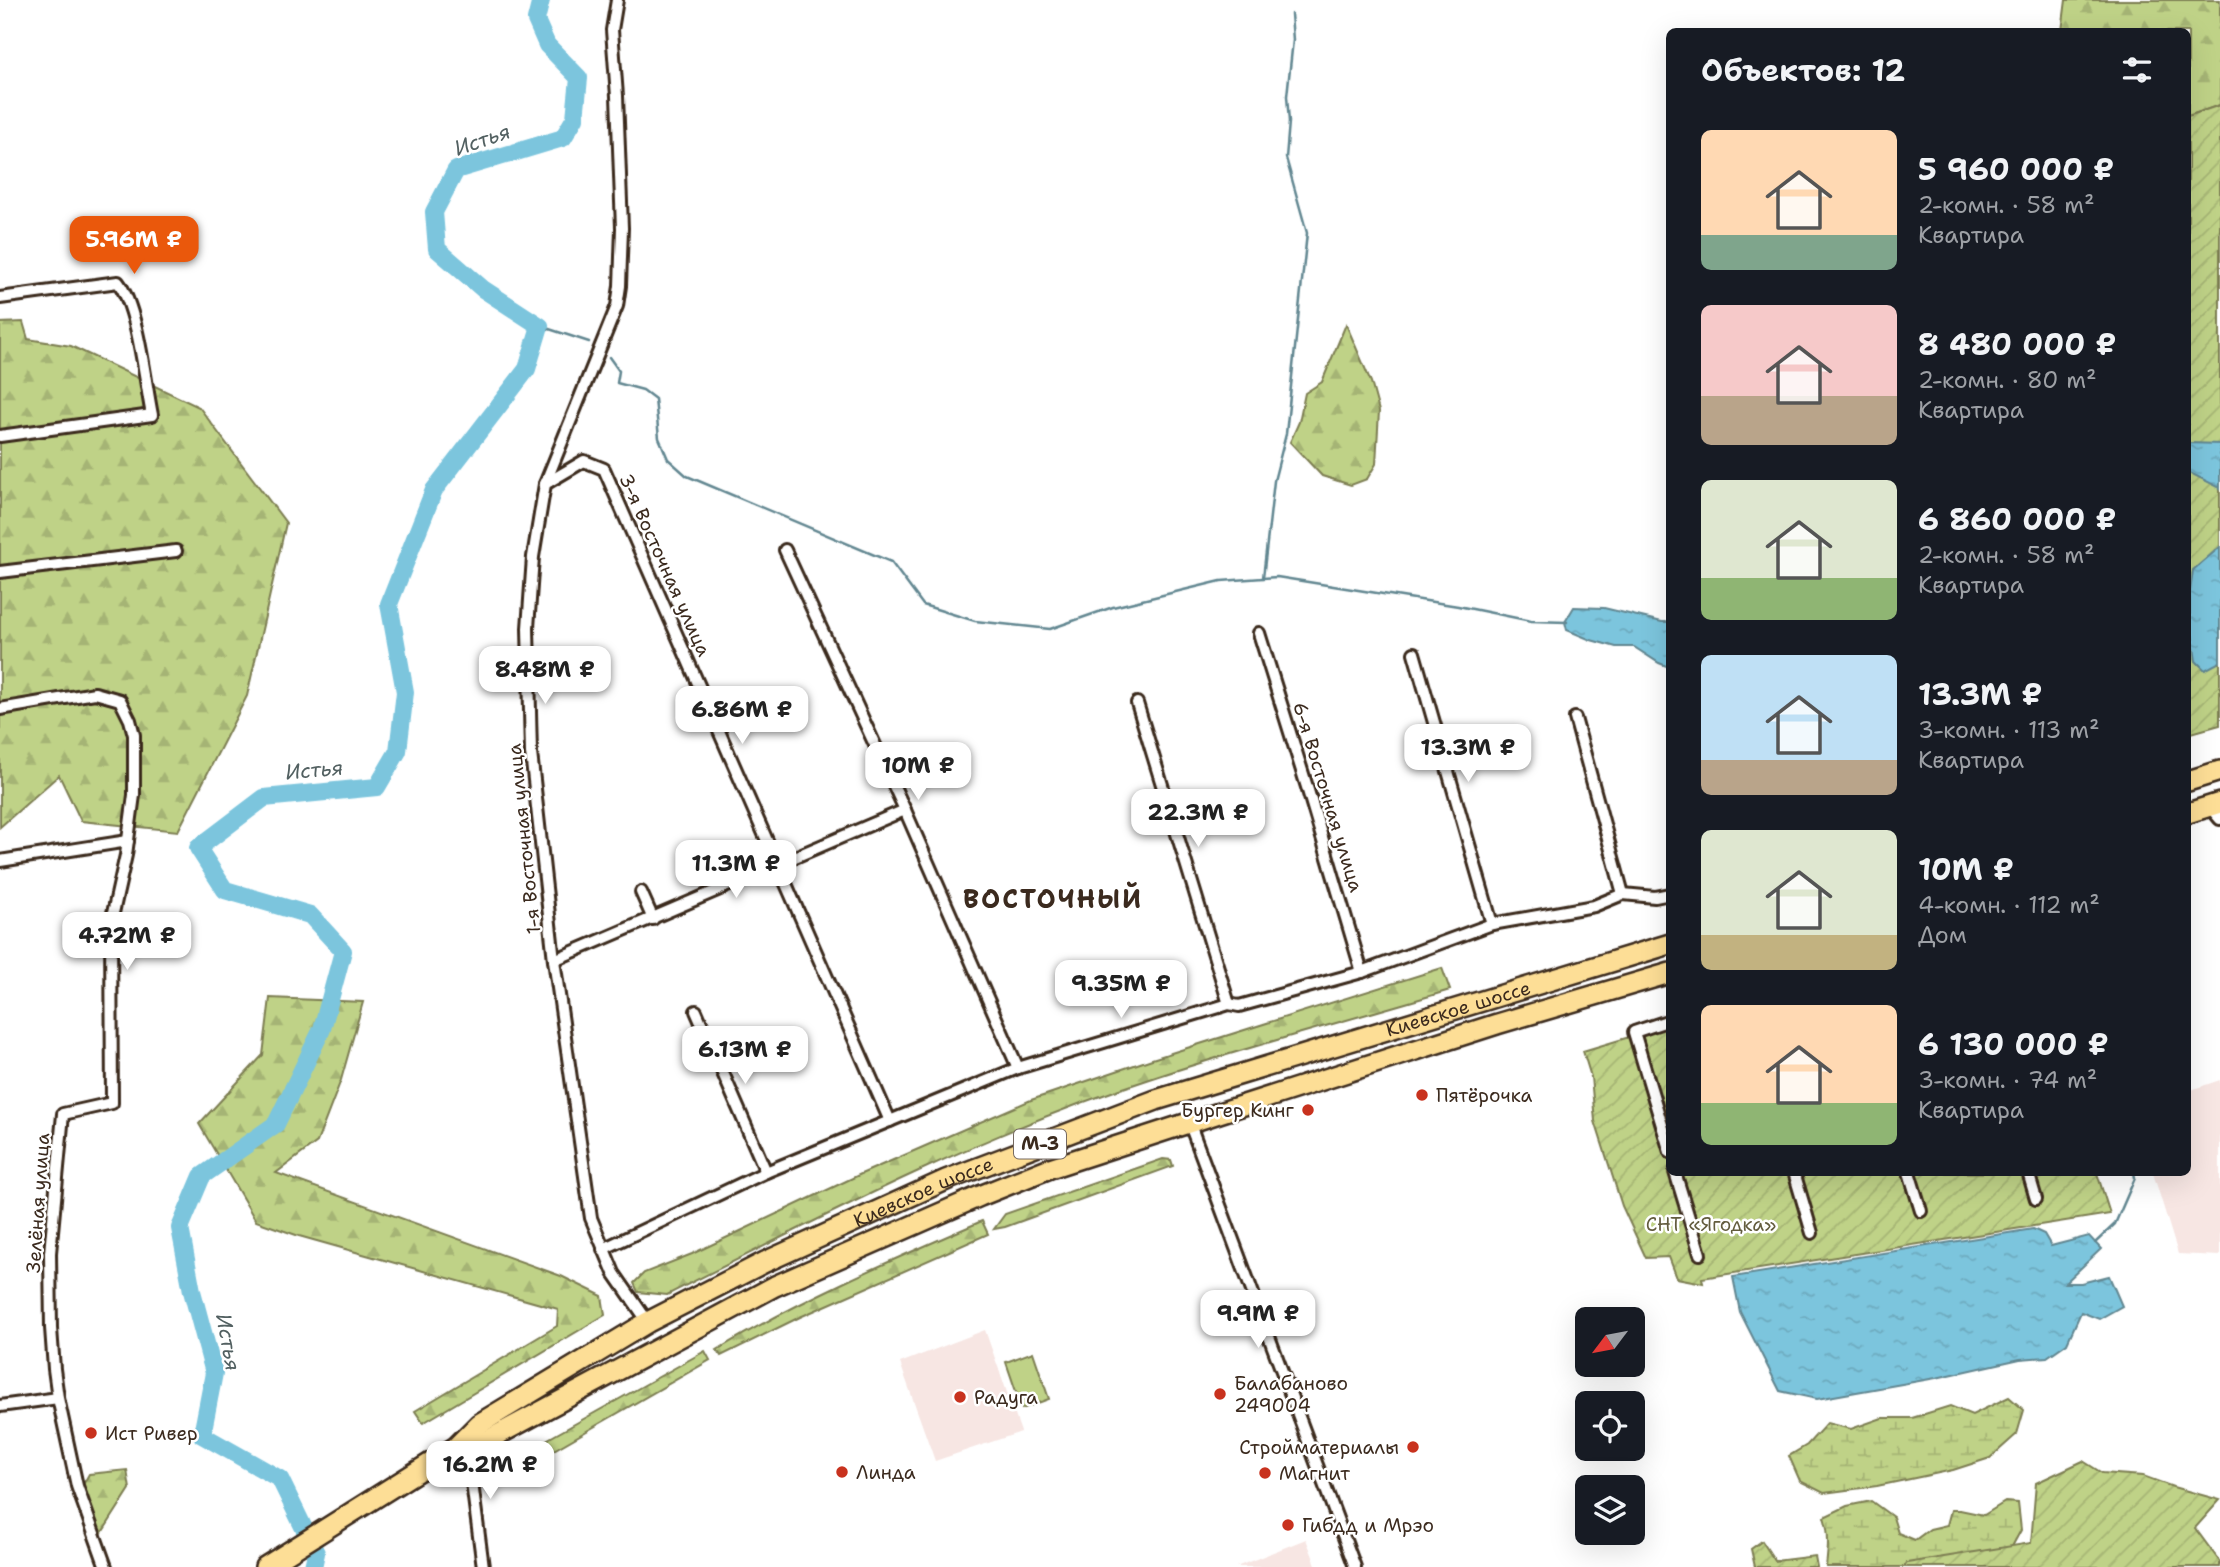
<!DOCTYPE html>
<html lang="ru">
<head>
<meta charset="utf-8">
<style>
  body { margin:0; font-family:"Shantell Sans",sans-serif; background:#242831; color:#f1f3f6; height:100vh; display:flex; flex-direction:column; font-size:26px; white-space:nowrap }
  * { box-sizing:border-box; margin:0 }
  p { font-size:23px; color:#9ea1a6 }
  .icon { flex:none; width:38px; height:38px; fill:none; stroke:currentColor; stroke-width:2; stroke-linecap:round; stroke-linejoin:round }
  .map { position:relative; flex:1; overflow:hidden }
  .side { position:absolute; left:1666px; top:28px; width:525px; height:1148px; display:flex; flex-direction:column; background:#171b24; border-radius:10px; box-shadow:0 7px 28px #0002 }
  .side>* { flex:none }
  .needle { width:46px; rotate:238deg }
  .fabs { position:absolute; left:1575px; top:1307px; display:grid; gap:14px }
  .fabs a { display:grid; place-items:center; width:70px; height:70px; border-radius:10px; background:#171b24; box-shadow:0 7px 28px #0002; font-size:35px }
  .price { position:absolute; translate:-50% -60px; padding:0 16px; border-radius:14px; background:#fff; color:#222; font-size:23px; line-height:46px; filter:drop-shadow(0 2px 4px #0008) }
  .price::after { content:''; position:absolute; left:50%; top:42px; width:21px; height:16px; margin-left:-10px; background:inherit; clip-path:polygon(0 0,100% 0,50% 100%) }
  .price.on { background:#ea580c; color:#fff }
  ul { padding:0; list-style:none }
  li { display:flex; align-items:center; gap:21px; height:175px; padding:0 35px }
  li span { display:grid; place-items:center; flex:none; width:196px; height:140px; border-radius:10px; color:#555 }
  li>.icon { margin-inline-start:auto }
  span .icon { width:84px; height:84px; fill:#fffc; stroke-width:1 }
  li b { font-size:30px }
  h2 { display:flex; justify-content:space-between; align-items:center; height:84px; padding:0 35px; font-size:30px }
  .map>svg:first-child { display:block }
  .built { fill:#f7e6e3 }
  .forest { fill:url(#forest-firs); stroke:#7d7e52; stroke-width:2 }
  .wetland { fill:url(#wetland-marsh); stroke:#7d7e52; stroke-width:2 }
  .park { fill:#bfd287; stroke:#7d7e52; stroke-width:2 }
  .garden { fill:url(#garden-furrows); stroke:#7d7e52; stroke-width:2 }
  .water { fill:url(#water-ripples); stroke:#628791; stroke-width:2 }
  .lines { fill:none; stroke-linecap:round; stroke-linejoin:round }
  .stream { stroke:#628791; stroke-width:2.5 }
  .river { stroke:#7cc5dd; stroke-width:18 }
  .street-casing { stroke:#3b2a1e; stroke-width:16 }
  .highway-casing { stroke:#3b2a1e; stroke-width:24 }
  .street { stroke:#fff; stroke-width:10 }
  .highway { stroke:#fdde96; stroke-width:19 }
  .poi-dot { fill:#c8321e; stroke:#fff; stroke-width:2.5 }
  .labels { text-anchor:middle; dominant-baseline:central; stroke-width:5; stroke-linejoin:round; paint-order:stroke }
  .shield { fill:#fff; stroke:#766a62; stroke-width:2 }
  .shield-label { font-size:18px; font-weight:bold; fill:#3b2a1e }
  .street-label { font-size:19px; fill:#3b2a1e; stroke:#fff }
  .poi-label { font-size:19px; fill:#3b2a1e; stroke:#fff; text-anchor:start }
  .park-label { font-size:19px; fill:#635c3e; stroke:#fff }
  .water-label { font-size:21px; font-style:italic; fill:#526061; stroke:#fff }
  .district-label { font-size:26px; font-weight:bold; letter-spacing:2px; fill:#3b2a1e; stroke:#fff }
</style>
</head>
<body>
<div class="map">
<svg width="2220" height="1567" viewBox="0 0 2220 1567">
  <defs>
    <pattern id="forest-firs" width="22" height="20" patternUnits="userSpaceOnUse" patternTransform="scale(1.75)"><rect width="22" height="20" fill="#bfd287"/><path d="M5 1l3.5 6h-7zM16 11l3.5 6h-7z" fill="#a5b474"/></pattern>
    <pattern id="wetland-marsh" width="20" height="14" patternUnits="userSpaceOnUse" patternTransform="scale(1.75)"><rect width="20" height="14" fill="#bfd287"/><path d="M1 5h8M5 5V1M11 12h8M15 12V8" fill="none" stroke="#a5b474"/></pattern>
    <pattern id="garden-furrows" width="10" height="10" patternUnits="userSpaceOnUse" patternTransform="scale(1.75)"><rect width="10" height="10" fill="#bfd287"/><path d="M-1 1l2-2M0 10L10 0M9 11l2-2" fill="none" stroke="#a5b474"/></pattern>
    <pattern id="water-ripples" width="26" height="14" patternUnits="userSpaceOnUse" patternTransform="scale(1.75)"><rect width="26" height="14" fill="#7cc5dd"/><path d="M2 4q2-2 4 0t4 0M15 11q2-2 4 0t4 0" fill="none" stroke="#6ca9bd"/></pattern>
  </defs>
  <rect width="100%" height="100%" fill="#fff"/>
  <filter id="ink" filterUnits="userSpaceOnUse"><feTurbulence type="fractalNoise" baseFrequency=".0143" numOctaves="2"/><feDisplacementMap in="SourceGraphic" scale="14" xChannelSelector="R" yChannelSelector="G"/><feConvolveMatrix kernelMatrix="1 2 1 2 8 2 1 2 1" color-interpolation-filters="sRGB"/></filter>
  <g filter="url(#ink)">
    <g class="built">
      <polygon points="2220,1080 2220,1256 2178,1254 2153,1173 2188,1172 2188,1091"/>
      <polygon points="985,1330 1021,1432 935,1461 900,1363"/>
      <polygon points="1306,1539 1317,1567 1236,1567"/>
    </g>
    <g class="forest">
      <polygon points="2066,0 2220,0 2220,105 2188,116 2188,32 2062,31"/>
      <polygon points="23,322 28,339 71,346 199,407 286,523 247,696 178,831 81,821 59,775 0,827 0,323"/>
      <polygon points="1346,324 1371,382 1379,411 1376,464 1367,479 1351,485 1322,476 1290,442 1299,422 1305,393 1322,382"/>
      <path d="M1442,968L1450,990C1350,1020 1249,1046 1150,1079C983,1133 823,1216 667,1295L638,1292L634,1283L644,1273L692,1254L861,1174L1031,1100L1152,1059Z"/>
      <polygon points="270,998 363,1002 341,1080 317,1142 276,1173 561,1276 602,1296 605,1315 423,1423 415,1411 557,1326 558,1309 299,1236 256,1221 199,1124 263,1055"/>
      <polygon points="1163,1159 1171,1160 1173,1166 1005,1227 994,1229 1005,1214"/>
      <path d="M982,1221L988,1234L800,1317L721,1356L717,1350C801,1299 892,1260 982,1221Z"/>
      <polygon points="705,1351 710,1360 512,1474 505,1463"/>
      <polygon points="127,1470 130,1489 98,1539 81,1488 89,1474"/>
    </g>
    <g class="wetland">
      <polygon points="2009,1397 2024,1410 2017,1434 1990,1458 1953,1470 1877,1486 1824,1493 1800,1481 1789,1456 1807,1445 1827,1423 1851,1429 1882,1418 1912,1418 1950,1406 1972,1415"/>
      <path d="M1871,1501L1893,1517L1898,1533L1915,1540L1930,1529L1947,1525L1951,1510H1960L1984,1515L2005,1502L2018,1503L2021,1530L2009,1552L1923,1567H1826C1828,1550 1830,1533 1824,1517L1847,1506Z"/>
    </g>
    <polygon class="park" points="1033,1352 1049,1399 1022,1409 1006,1362"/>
    <g class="garden">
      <polygon points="2220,105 2220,725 2188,734 2188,116"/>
      <polygon points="1669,1025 1670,1172 2097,1173 2110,1214 1702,1278 1703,1283 1677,1278 1669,1257 1646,1258 1622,1206 1595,1121 1591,1077 1583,1051"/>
      <polygon points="2083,1461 2102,1473 2143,1476 2173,1487 2220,1500 2195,1528 2220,1562 2220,1567 1904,1567 1907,1563 2031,1543 2036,1483"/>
      <polygon points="1762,1541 1775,1561 1815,1556 1817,1567 1755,1567 1751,1549"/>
    </g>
    <g class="water">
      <polygon points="2188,443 2220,444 2220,488 2188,472"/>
      <polygon points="2220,547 2220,662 2205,670 2196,661 2190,621 2190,592 2193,570"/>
      <polygon points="1574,607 1604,608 1662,622 1669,622 1669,667 1659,663 1634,647 1616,647 1591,640 1567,630 1565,622"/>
      <polygon points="2033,1229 2044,1234 2051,1246 2089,1236 2101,1249 2065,1283 2081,1283 2109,1276 2122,1306 2099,1319 2081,1312 2067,1343 2047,1357 2020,1359 1936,1378 1817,1399 1780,1391 1740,1312 1733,1277"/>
    </g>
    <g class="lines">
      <g class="stream">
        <polyline points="540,326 589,342"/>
        <polyline points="609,357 619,371 617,383 643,390 655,399 659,438 668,459 687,476 891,562 923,605 975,621 1050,629 1113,607 1221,581 1277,577 1458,606 1531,621 1567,622"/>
        <polyline points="1263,578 1274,481 1286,434 1307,233 1286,158 1289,122 1287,96 1293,40 1291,14"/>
        <polyline points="2095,1243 2115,1224 2135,1178 2134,1172"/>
      </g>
      <polyline class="river" points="313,1567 316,1553 280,1479 202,1435 214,1373 192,1291 180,1228 202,1176 276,1124 322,1029 343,951 310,915 225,890 198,848 264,798 377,787 398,751 405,692 389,604 434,490 527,369 540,326 483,289 437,249 434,212 456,170 563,138 575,118 579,78 547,45 536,20 541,0"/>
      <defs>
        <g id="street">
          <polyline points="617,0 612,30 617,96 622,228 620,286 617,306 545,484 533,557 528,628 531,753 554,960 591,1218 614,1273 648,1322"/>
          <path d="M0,298L118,282C138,308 145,381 152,415L0,436"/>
          <polyline points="545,484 584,461 604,469 890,1121"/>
          <polyline points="785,550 905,810 1018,1068"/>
          <polyline points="0,572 176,551"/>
          <polyline points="1259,633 1307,787 1362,972"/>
          <polyline points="1414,653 1492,924"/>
          <polyline points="1137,703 1229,1004"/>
          <polyline points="0,709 95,693 120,700 130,720 134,735 134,795 126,855 111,922 112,1103 63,1114 50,1253 51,1328 54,1369 58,1398 77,1486 106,1567"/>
          <polyline points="1575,718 1623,894"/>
          <polyline points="2209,806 2220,819"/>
          <polyline points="0,861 128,841"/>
          <polyline points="641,892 653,919"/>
          <polyline points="554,960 905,810"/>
          <polyline points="696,1011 766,1172"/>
          <polyline points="1670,1020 1634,1032 1670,1152"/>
          <polyline points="1189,1122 1355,1567"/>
          <polyline points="1675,1172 1700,1254"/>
          <polyline points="1794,1172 1812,1233"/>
          <polyline points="1909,1172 1921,1211"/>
          <polyline points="2028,1172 2036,1199"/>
          <polyline points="603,1249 766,1172 1018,1068 1229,1004 1239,1006 1362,972 1492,924 1594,906 1623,894 1655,897 1670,894"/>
          <polyline points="0,1406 58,1398"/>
          <polyline points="456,1447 471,1475 483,1567"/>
        </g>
        <g id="highway">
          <polyline points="2188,781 2220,771"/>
          <polyline points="2188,813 2220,803"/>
          <polyline points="457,1447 488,1440 775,1286 980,1196 1050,1168 1219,1113 1497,1024 1670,973"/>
          <path id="s1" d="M265,1567L456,1447L479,1424L648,1322L765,1262L946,1180L1156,1100L1670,944"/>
        </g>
      </defs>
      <use href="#street" class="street-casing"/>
      <use href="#highway" class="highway-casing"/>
      <use href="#street" class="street"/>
      <use href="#highway" class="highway"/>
    </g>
  </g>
  <g class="poi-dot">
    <circle cx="1422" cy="1095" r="7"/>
    <circle cx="1308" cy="1110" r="7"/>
    <circle cx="1220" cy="1394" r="7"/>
    <circle cx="960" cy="1397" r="7"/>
    <circle cx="91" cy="1433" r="7"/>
    <circle cx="1413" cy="1447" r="7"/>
    <circle cx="842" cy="1472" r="7"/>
    <circle cx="1265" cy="1473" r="7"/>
    <circle cx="1288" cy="1525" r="7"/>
  </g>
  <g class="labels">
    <rect class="shield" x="1014" y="1129.5" width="52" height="29" rx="5"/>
    <g class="shield-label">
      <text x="1040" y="1144">М-3</text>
    </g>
    <g class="street-label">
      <text transform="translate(665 565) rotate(66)">3-я Восточная улица</text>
      <text transform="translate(1328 797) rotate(73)">6-я Восточная улица</text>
      <text transform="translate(524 839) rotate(-96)">1-я Восточная улица</text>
      <text stroke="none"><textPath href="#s1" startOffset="1326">Киевское шоссе</textPath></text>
      <text stroke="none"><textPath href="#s1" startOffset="760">Киевское шоссе</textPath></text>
      <text transform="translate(38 1203) rotate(-86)">Зелёная улица</text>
    </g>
    <g class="poi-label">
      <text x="1436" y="1095">Пятёрочка</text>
      <text x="1294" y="1110" text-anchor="end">Бургер Кинг</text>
      <text x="1234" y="1383">Балабаново<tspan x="1234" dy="22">249004</tspan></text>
      <text x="974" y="1397">Радуга</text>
      <text x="105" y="1433">Ист Ривер</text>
      <text x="1399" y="1447" text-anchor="end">Стройматериалы</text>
      <text x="856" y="1472">Линда</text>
      <text x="1279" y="1473">Магнит</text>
      <text x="1302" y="1525">Гибдд и Мрэо</text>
    </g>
    <g class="park-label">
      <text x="1711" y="1224">СНТ «Ягодка»</text>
    </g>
    <g class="water-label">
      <text transform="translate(482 140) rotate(-19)">Истья</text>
      <text transform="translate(314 770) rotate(-5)">Истья</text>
      <text transform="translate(228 1342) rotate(80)">Истья</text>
    </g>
    <g class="district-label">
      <text x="1053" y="898">ВОСТОЧНЫЙ</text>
    </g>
  </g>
</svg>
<div class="fabs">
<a><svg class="needle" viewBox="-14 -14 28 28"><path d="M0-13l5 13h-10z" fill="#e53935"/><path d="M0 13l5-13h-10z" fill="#9ea1a6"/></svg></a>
<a><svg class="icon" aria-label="locate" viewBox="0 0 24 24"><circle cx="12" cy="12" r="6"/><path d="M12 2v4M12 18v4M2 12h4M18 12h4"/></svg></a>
<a><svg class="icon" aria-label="layers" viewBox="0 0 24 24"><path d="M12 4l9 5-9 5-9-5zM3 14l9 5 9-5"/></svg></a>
</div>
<b class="price on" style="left:134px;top:276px">5.96M ₽</b>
<b class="price" style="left:545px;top:706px">8.48M ₽</b>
<b class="price" style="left:742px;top:746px">6.86M ₽</b>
<b class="price" style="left:1468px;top:784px">13.3M ₽</b>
<b class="price" style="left:918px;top:802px">10M ₽</b>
<b class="price" style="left:1198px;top:849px">22.3M ₽</b>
<b class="price" style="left:736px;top:900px">11.3M ₽</b>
<b class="price" style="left:127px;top:972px">4.72M ₽</b>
<b class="price" style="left:1121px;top:1020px">9.35M ₽</b>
<b class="price" style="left:745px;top:1086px">6.13M ₽</b>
<b class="price" style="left:1258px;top:1350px">9.9M ₽</b>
<b class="price" style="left:490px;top:1501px">16.2M ₽</b>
<section class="side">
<h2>Объектов: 12<svg class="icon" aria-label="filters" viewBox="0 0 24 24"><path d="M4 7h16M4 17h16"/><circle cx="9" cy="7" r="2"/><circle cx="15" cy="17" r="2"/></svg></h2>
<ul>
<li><span style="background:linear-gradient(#ffd9b3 75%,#7fa58c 0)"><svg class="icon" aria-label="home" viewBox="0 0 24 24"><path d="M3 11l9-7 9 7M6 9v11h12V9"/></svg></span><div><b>5 960 000 ₽</b><p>2-комн. · 58 m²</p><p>Квартира</p></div></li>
<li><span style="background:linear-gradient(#f6c9c9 65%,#b9a48a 0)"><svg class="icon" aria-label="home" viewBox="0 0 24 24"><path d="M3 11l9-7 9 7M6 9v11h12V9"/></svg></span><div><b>8 480 000 ₽</b><p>2-комн. · 80 m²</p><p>Квартира</p></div></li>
<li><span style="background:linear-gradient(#dfe7d0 70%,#8fb573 0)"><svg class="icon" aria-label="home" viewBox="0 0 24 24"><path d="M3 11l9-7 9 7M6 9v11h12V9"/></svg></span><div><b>6 860 000 ₽</b><p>2-комн. · 58 m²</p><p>Квартира</p></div></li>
<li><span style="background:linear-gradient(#bfe0f5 75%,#b9a48a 0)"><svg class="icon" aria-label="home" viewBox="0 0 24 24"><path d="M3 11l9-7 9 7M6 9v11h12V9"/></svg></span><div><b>13.3M ₽</b><p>3-комн. · 113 m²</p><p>Квартира</p></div></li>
<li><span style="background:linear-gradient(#dfe7d0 75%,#c2b280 0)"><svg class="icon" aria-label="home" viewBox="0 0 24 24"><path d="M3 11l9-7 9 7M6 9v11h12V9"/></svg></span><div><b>10M ₽</b><p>4-комн. · 112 m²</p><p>Дом</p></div></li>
<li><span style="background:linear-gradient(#ffd9b3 70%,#8fb573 0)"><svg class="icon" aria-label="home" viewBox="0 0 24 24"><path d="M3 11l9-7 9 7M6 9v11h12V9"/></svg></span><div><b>6 130 000 ₽</b><p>3-комн. · 74 m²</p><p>Квартира</p></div></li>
</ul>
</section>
</div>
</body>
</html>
